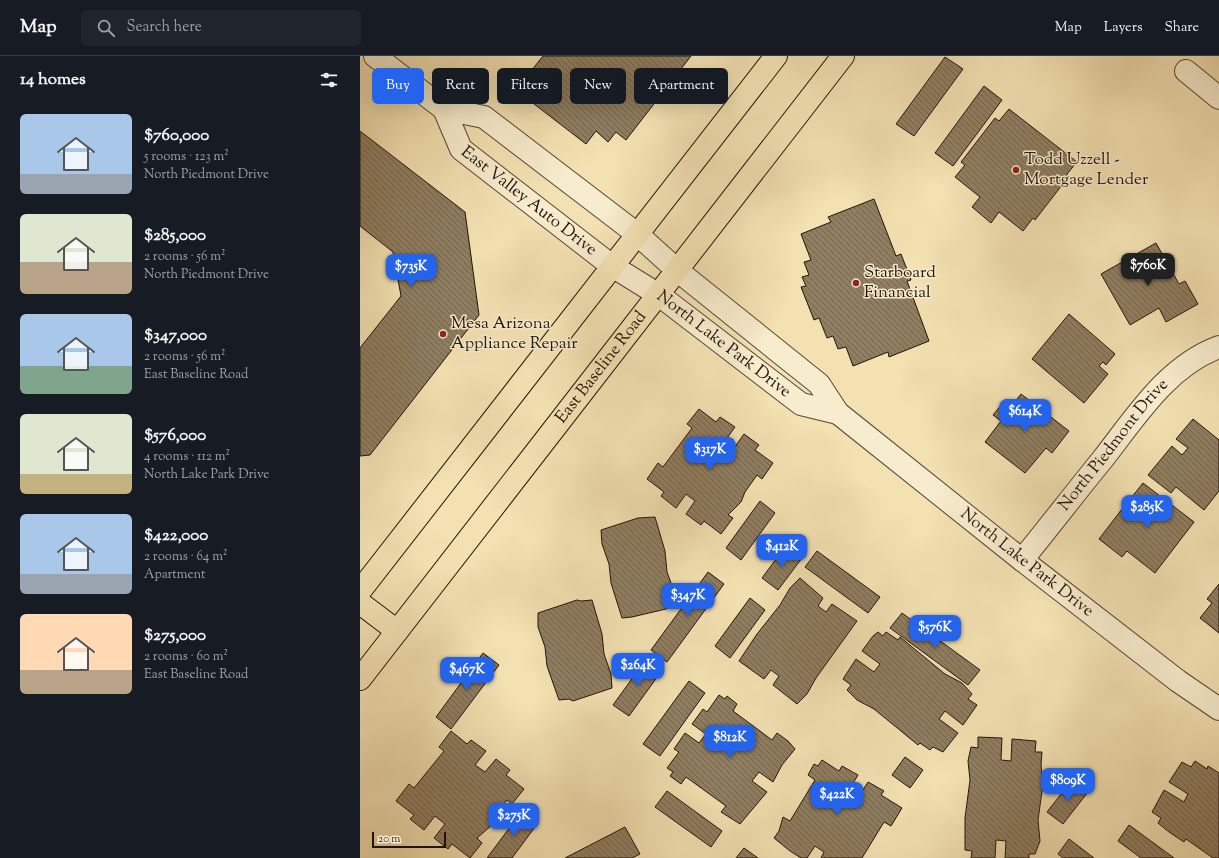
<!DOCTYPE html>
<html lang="en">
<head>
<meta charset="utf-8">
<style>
  body { margin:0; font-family:"Sorts Mill Goudy",serif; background:#20242c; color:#f1f3f6; height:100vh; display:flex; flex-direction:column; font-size:15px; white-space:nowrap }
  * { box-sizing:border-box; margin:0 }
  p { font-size:13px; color:#9ea1a6 }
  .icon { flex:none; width:22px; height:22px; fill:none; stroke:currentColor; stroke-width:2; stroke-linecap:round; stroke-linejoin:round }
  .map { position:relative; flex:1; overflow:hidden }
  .sheet { display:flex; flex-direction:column; background:#171b24; width:360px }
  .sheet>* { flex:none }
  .top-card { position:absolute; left:12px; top:12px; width:380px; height:36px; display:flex; gap:8px }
  .scale { position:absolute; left:12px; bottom:10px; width:74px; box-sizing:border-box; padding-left:4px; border:2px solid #23130a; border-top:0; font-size:11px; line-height:14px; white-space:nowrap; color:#23130a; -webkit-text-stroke:3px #f7eccd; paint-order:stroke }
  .price { position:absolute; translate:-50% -34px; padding:0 9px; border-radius:8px; background:#2563eb; color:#fff; font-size:13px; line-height:26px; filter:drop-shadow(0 1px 2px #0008) }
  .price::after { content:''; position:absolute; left:50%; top:24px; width:12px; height:9px; margin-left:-6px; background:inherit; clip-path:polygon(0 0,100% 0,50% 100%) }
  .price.active { background:#222; color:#fff }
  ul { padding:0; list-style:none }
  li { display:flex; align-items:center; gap:12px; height:100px; padding:0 20px }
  li span { display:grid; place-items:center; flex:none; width:112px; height:80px; border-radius:6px; color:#555 }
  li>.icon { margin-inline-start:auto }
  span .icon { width:48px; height:48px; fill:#fffc; stroke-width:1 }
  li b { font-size:17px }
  h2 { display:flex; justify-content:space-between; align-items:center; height:48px; padding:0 20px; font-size:17px }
  .tag { padding:0 14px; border-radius:6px; background:#171b24; box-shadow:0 4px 16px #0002; font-size:14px; line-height:36px }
  .tag.active { background:#2563eb; color:#fff }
  header { display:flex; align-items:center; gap:24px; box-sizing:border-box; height:56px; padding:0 20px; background:#171b24; border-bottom:1px solid #363941 }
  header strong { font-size:19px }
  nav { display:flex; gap:22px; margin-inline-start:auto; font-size:14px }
  .search { width:280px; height:36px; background:#20242c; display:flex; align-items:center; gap:10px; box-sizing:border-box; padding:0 14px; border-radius:6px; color:#9ea1a6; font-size:15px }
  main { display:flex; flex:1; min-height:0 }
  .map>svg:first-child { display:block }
  .building { fill:url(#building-back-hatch); stroke:#23130a }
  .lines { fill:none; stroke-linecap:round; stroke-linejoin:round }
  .minor-casing { stroke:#574634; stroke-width:24 }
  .major-casing { stroke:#23130a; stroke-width:24 }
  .minor { stroke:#f7eccd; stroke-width:22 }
  .major { stroke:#f3e1b2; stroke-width:22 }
  .poi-dot { fill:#8f2418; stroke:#f7eccd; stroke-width:1.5 }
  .labels { text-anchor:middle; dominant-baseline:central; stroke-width:3; stroke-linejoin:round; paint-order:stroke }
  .poi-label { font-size:17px; fill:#23130a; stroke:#f7eccd; text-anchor:start }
  .street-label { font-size:17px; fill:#23130a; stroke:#f7eccd }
</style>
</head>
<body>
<header>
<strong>Map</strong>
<div class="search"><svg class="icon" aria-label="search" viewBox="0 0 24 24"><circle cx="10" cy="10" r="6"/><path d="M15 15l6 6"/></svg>Search here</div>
<nav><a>Map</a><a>Layers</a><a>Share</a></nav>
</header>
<main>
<section class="sheet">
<h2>14 homes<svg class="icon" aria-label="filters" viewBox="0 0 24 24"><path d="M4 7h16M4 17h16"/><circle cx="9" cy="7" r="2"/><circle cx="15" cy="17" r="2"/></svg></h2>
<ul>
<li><span style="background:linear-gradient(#a9c7e8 75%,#9aa5b1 0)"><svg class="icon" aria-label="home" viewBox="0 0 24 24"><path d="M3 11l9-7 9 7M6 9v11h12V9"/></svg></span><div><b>$760,000</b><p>5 rooms · 123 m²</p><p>North Piedmont Drive</p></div></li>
<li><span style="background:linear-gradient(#dfe7d0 60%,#b9a48a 0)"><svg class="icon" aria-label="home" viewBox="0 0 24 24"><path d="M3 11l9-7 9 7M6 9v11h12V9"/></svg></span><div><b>$285,000</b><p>2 rooms · 56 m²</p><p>North Piedmont Drive</p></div></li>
<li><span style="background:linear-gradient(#a9c7e8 65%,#7fa58c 0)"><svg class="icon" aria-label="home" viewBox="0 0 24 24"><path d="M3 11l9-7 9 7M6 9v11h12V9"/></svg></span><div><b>$347,000</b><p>2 rooms · 56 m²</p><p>East Baseline Road</p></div></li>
<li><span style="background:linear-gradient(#dfe7d0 75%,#c2b280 0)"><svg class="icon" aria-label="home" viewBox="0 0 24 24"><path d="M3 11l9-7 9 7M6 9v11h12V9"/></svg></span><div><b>$576,000</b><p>4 rooms · 112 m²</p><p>North Lake Park Drive</p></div></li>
<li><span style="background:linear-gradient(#a9c7e8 75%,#9aa5b1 0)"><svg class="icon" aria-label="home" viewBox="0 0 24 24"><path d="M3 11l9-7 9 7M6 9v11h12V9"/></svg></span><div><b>$422,000</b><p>2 rooms · 64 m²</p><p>Apartment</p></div></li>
<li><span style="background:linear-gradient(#ffd9b3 70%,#b9a48a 0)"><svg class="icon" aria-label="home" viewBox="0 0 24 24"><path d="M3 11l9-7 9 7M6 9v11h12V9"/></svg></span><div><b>$275,000</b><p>2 rooms · 60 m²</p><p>East Baseline Road</p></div></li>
</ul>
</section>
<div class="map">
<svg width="859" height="802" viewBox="0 0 859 802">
  <defs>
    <pattern id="building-back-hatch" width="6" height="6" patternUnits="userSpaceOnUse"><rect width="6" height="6" fill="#8f7e61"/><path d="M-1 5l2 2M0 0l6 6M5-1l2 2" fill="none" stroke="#74664e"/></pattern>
  </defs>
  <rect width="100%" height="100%" fill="#f3e1b2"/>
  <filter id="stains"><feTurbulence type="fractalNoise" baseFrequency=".005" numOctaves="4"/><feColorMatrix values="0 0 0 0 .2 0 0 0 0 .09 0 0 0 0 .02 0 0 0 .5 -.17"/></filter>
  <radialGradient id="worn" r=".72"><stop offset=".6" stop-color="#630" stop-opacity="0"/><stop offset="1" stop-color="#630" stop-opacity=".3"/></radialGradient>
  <g class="building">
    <polygon points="183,0 331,0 266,84 256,76 248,86 236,75 226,88 156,34"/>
    <polygon points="585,1 603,13 554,80 536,68"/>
    <polygon points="624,30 642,44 593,110 575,97"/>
    <polygon points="649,53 717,106 707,118 709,120 675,164 673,162 663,175 639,156 631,167 612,151 620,141 595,121 605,109 601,106 635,62 639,65"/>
    <polygon points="0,75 105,156 119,259 10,399 0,400 0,292 41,240 33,196 0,170"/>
    <polygon points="514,143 536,200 541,198 551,224 547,225 569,285 529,301 528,296 493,310 486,291 478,293 473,280 467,282 459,262 454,264 441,231 446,230 442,221 449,219 444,206 451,204 441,178 471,166 468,161"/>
    <polygon points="796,187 819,228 825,225 838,248 806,266 799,252 770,269 741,218"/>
    <polygon points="709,258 755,298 746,309 743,306 739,310 748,318 724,347 672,303"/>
    <polygon points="661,338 709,375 692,397 686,392 665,417 625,386 641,365 633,359 646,343 653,348"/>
    <polygon points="339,353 356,366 360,361 375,371 365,385 374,392 384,378 399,389 395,394 413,407 402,423 397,419 385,436 381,446 368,459 373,462 361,478 344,465 341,469 326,458 335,445 326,438 316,452 301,440 304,436 287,423 298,407 303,411 332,372 327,368"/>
    <polygon points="833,363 859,384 859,435 844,454 816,431 811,437 788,419 812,390 822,399 828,392 816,383"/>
    <polygon points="783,427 834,466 795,517 767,495 762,501 739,483 762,453 774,463 779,456 767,447"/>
    <polygon points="400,445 415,457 381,504 366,492"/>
    <polygon points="295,461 305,495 307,516 314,535 315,549 306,553 272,561 262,562 251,527 249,508 242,488 241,474 278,462"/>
    <polygon points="425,491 442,502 418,534 402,522"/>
    <polygon points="457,495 520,541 508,557 445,511"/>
    <polygon points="348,516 364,528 307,606 291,594"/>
    <polygon points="440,522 463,542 458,550 466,556 472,548 497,565 456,622 447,638 437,648 413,629 419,620 411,614 404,623 379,605 397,578 420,549 430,532"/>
    <polygon points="859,528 859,577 840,562 852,547 847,543"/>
    <polygon points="390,542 405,554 370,602 355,590"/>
    <polygon points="217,544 221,545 232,544 242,578 244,598 251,618 252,632 213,645 209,643 199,644 187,610 185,591 178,571 178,557"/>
    <polygon points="542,557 620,614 608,629 530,572"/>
    <polygon points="518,576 523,580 526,576 538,584 540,581 585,618 602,627 612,638 608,643 617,649 603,669 585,655 579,663 598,677 583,696 573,691 570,694 560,687 558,689 514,653 497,644 487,634 491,629 483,623 496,603 514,616 520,608 502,595 513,580"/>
    <polygon points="123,597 139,609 91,673 76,661"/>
    <polygon points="287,602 303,613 269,660 253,649"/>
    <polygon points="329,625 345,637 300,700 283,688"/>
    <polygon points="359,639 365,643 367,640 377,648 373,655 412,684 417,677 428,685 435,693 422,709 413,726 399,716 392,725 407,736 380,768 361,756 366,750 326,721 321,728 310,720 313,716 307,712 319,696 314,693 325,677 339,687 346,678 332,668 343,653 347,656"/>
    <polygon points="91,675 107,688 111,684 126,695 115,709 125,716 136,703 150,714 146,719 164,733 152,748 147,744 132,763 132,769 117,782 122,787 110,802 92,788 88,793 74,782 85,768 75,760 64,774 50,763 54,759 36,745 49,728 54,732 84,695 79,691"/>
    <polygon points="618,681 642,682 641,704 651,705 652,683 676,685 675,696 682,696 681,709 683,728 678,764 680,785 675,798 669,798 669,802 645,802 646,785 636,784 635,802 611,802 612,795 605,794 605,762 610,724 608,705 611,691 618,692"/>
    <polygon points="545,701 563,714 550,732 532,719"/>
    <polygon points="462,704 479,715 482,710 498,719 489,734 499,740 508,726 524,735 521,739 542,752 531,770 524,766 502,802 461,802 464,796 455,790 447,802 441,802 430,795 414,782 419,775 423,761 430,765 455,724 448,719 454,708 458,710"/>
    <polygon points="835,705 847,713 848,710 859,717 859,802 853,802 826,783 824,786 809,776 798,767 801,762 792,756 804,734 824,746 828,738 809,726 822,706 831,711"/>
    <polygon points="712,724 728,736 703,768 687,756"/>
    <polygon points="307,735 362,775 351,791 295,751"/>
    <polygon points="162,755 178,767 152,802 127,802"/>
    <polygon points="769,769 814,802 781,802 758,785"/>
    <polygon points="265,771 280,798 272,802 205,802"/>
    <polygon points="709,783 734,802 703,802 698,798"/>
    <polygon points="384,792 398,802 376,802"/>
  </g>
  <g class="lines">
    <defs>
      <g id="minor">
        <path id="s1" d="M15,0L84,53L124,61L277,178L318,215L459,328L478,357L662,504L818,625L859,653"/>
        <polyline points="826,15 859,42"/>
        <path id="s2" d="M84,53L101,93L252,210L299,239L441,348L478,357"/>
        <path id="s3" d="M662,504C689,471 715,437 742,404C775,362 807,310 859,291"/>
      </g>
      <g id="major">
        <polyline points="0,535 416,0"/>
        <polyline points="0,547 37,575"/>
        <path id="s4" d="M0,623L483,0"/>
      </g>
    </defs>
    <use href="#minor" class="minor-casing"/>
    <use href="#major" class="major-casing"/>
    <use href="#minor" class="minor"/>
    <use href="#major" class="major"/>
  </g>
  <g class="poi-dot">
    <circle cx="656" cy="114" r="4"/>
    <circle cx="496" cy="227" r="4"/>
    <circle cx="83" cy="278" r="4"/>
  </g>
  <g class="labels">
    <g class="poi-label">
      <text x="664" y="104">Todd Uzzell -<tspan x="664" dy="20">Mortgage Lender</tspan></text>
      <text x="504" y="217">Starboard<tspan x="504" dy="20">Financial</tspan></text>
      <text x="91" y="268">Mesa Arizona<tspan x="91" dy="20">Appliance Repair</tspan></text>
    </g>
    <g class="street-label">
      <text stroke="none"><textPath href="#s2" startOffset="129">East Valley Auto Drive</textPath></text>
      <text stroke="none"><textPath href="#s2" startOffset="371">North Lake Park Drive</textPath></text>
      <text stroke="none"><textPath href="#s4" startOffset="394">East Baseline Road</textPath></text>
      <text stroke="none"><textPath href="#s3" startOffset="147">North Piedmont Drive</textPath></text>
      <text stroke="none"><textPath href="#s1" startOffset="832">North Lake Park Drive</textPath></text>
    </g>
  </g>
  <rect width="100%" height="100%" filter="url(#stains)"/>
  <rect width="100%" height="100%" fill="url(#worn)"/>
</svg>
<div class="scale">20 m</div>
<b class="price active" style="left:788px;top:231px">$760K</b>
<b class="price" style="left:51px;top:232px">$735K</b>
<b class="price" style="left:665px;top:377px">$614K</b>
<b class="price" style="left:350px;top:415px">$317K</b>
<b class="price" style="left:787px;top:473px">$285K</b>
<b class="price" style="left:422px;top:512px">$412K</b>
<b class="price" style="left:328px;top:561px">$347K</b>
<b class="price" style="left:575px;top:593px">$576K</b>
<b class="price" style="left:278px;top:631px">$264K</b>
<b class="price" style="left:107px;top:635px">$467K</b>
<b class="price" style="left:370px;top:703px">$812K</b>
<b class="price" style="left:708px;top:746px">$809K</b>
<b class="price" style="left:477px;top:760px">$422K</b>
<b class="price" style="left:154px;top:781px">$275K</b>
<div class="top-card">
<a class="tag active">Buy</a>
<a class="tag">Rent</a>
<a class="tag">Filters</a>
<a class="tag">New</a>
<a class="tag">Apartment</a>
</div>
</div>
</main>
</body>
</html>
